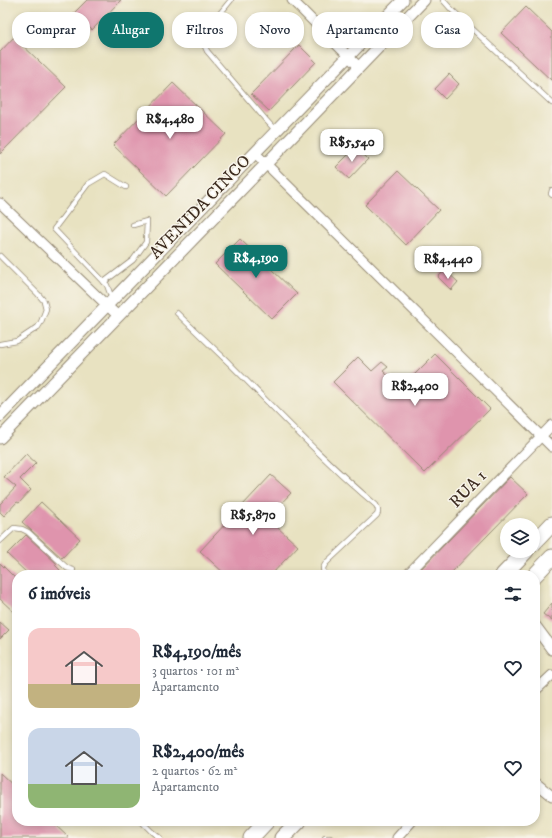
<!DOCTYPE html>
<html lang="pt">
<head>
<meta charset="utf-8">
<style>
  body { margin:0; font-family:"IM FELL DW Pica",serif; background:#f6f6f7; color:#1f2937; height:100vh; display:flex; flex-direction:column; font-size:15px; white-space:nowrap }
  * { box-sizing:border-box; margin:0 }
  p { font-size:13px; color:#747a83 }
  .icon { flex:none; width:22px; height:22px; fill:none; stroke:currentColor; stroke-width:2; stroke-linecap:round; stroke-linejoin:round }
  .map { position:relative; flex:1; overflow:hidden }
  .drawer { position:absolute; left:12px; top:570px; width:528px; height:256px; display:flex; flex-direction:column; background:#fff; border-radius:16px; box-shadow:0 2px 6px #0003 }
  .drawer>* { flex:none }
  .banner { position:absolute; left:12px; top:12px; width:528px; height:36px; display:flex; gap:8px }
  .tools { position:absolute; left:500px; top:518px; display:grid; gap:8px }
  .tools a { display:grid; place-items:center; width:40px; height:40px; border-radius:50%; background:#fff; box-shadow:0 2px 6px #0003; font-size:20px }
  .price { position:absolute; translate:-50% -34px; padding:0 9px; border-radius:8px; background:#fff; color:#222; font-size:13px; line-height:26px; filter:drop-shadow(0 1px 2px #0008) }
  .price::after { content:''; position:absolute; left:50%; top:24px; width:12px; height:9px; margin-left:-6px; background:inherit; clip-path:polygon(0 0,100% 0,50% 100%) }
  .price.selected { background:#0f766e; color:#fff }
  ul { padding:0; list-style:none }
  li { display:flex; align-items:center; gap:12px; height:100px; padding:0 16px }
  li span { display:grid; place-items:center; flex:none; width:112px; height:80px; border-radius:12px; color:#555 }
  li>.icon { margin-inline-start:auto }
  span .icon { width:48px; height:48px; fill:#fffc; stroke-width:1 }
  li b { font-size:17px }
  h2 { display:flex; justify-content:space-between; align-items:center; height:48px; padding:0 16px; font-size:17px }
  .pill { padding:0 14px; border-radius:16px; background:#fff; box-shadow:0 2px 6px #0003; font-size:14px; line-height:36px }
  .pill.selected { background:#0f766e; color:#fff }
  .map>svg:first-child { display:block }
  .building { fill:#df94ad }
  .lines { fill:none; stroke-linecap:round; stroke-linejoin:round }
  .service-casing { stroke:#928670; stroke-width:6 }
  .minor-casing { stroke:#928670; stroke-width:11 }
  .tertiary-casing { stroke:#928670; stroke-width:13 }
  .trunk-casing { stroke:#928670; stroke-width:17 }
  .service { stroke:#fff; stroke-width:4.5 }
  .minor { stroke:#fff; stroke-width:9 }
  .tertiary { stroke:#fff; stroke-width:11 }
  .trunk { stroke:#fff; stroke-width:15 }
  .labels { text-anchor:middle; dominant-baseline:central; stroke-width:3; stroke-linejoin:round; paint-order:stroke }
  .street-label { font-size:17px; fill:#3b2a1e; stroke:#f7f3e8 }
</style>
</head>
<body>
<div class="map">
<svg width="552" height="838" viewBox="0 0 552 838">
  <rect width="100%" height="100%" fill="#f7f3e8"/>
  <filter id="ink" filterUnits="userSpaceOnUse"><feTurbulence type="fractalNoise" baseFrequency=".025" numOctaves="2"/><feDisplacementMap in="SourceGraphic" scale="8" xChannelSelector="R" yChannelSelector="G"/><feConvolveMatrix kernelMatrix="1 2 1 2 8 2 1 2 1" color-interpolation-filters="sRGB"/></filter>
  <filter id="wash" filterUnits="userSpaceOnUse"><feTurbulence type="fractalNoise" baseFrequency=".012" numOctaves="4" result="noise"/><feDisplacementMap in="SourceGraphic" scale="16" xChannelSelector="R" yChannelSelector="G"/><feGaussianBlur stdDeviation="0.9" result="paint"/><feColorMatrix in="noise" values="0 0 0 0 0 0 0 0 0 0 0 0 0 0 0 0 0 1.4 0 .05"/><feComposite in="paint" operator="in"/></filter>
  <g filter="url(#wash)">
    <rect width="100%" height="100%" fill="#e8e2c1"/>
    <g id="blocks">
      <g class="building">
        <polygon points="87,0 121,0 92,30 74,13"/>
        <polygon points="526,7 552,32 552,81 501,33"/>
        <polygon points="14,37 66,87 0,154 0,52"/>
        <polygon points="299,45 316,62 269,111 251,94"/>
        <polygon points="449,74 459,84 445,99 435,89"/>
        <polygon points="173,83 226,134 166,196 113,145"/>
        <polygon points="356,147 368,159 349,179 336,167"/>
        <polygon points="398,171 439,210 406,245 365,205"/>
        <polygon points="240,239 297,294 272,319 215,264"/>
        <polygon points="445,270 458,282 451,290 438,277"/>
        <polygon points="435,354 490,409 425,473 333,382 358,357 372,371 382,362 388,367 383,371 401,388"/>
        <polygon points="26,454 36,463 20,479 31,490 19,503 17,502 4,516 0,512 0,504 16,487 4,477"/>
        <polygon points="271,475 291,493 267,518 298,546 271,575 226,575 200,551"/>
        <polygon points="510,477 528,494 449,575 415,575"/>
        <polygon points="41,502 80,539 62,558 22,522"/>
        <polygon points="26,535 57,564 55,565 60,570 55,575 29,575 7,554"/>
        <polygon points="0,563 17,580 17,615 0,599"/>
        <polygon points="552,603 552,621 543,614"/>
        <polygon points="0,622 9,630 0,639"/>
        <polygon points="0,773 17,789 17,821 51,821 69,838 0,838"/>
      </g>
    </g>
  </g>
  <g filter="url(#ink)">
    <use href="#blocks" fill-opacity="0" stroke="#928670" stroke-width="1"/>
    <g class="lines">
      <defs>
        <g id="service">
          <polyline points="231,0 205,32 203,42 207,51 266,120 276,131"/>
          <polyline points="443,0 451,9 552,103"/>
          <polyline points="552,190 551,194 552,195"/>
          <polyline points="0,256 38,294 44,301 46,309 41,322 38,327 17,341 0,344"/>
          <polyline points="104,282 133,260 146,242 147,221 133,225"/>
          <polyline points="112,299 107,285 54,229 88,184 105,174 126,187"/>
          <path d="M177,313C195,331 214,348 232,366C279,413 325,462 376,505C378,508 379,511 377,515L326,563L323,568L324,575"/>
          <polyline points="0,541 14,528 22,529 28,532 67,568 73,570"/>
          <polyline points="141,821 152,832 160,838"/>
          <polyline points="325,838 330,838"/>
        </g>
        <g id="minor">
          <polyline points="292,0 359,67"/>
          <polyline points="255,153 552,447"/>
          <polyline points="0,203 118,316"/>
          <polyline points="407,575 552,425"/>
          <polyline points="535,691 552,675"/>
          <polyline points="535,782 552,796"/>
          <polyline points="397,838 412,821"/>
        </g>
        <g id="tertiary">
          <polyline points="0,416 403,0"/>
          <polyline points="0,438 266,164 424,0"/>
          <polyline points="535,626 552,649"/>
        </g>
        <g id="trunk">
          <polyline points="533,544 552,524"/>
          <polyline points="503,575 526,551"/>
          <polyline points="535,575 552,557"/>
          <polyline points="251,838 267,821"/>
          <polyline points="282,838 299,821"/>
        </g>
      </defs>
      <use href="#service" class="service-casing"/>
      <use href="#minor" class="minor-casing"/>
      <use href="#tertiary" class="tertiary-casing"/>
      <use href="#trunk" class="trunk-casing"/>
      <use href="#service" class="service"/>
      <use href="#minor" class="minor"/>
      <use href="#tertiary" class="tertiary"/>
      <use href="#trunk" class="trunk"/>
    </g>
  </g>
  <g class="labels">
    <g class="street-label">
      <text transform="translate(200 207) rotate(-46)">AVENIDA CINCO</text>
      <text transform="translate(468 489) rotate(-46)">RUA 1</text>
    </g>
  </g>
</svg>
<div class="tools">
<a><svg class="icon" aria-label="layers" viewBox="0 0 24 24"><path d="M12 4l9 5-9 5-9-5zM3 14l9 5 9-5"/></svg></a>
</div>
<b class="price" style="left:170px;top:140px">R$4,480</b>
<b class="price" style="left:352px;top:163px">R$5,540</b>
<b class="price selected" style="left:256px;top:279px">R$4,190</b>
<b class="price" style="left:448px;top:280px">R$4,440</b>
<b class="price" style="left:415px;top:407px">R$2,400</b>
<b class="price" style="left:253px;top:536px">R$5,870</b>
<div class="banner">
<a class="pill">Comprar</a>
<a class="pill selected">Alugar</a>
<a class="pill">Filtros</a>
<a class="pill">Novo</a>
<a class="pill">Apartamento</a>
<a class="pill">Casa</a>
</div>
<section class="drawer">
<h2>6 imóveis<svg class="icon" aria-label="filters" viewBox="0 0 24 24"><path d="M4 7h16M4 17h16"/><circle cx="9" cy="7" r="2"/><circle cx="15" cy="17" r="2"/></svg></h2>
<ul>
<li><span style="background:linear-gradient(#f6c9c9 70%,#c2b280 0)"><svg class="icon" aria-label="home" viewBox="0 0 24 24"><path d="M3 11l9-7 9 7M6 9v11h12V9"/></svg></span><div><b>R$4,190/mês</b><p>3 quartos · 101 m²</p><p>Apartamento</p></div><svg class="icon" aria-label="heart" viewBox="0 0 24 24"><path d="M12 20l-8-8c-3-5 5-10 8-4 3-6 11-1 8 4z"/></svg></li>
<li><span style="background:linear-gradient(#c9d6e8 70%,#8fb573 0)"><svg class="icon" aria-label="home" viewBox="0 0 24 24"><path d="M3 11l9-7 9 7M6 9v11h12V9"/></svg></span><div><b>R$2,400/mês</b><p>2 quartos · 62 m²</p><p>Apartamento</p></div><svg class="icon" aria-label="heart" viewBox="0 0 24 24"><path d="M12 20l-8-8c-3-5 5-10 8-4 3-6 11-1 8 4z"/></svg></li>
</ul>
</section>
</div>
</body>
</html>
